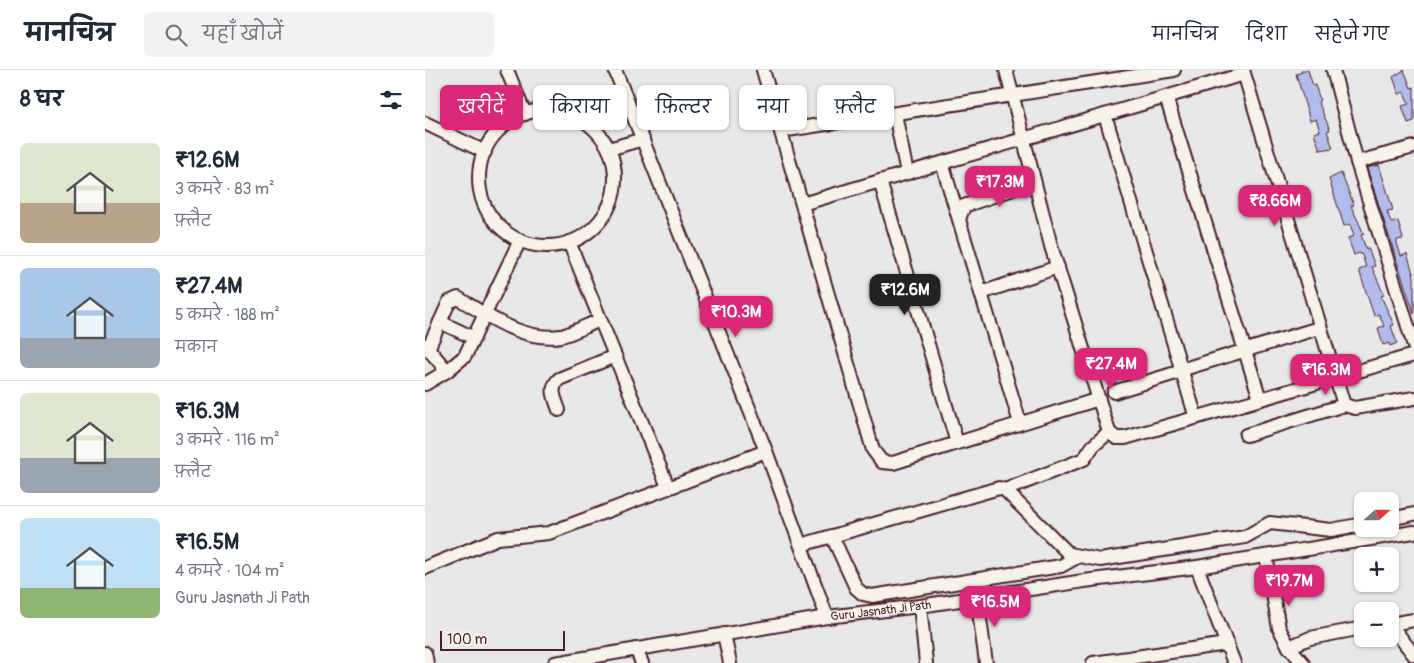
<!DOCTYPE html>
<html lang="hi">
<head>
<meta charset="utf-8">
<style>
  body { margin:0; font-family:Pangolin,"Playpen Sans Deva",sans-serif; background:#f2f2f3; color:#1f2937; height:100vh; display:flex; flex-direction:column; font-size:19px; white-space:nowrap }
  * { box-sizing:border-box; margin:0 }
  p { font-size:16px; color:#747a83 }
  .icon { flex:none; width:28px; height:28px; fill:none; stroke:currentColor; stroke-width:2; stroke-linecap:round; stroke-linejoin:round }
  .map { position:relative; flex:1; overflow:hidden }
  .drawer { display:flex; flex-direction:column; background:#fff; width:425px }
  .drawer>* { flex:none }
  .guide { position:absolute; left:15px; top:15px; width:475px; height:45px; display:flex; gap:10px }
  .needle { width:32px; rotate:69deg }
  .fabs { position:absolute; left:929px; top:422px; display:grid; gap:10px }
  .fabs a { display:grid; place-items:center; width:45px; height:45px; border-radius:8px; background:#fff; box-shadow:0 1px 4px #0004; font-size:25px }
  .scale { position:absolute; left:15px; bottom:12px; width:125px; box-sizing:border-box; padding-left:5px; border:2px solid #4a1f2b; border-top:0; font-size:14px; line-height:18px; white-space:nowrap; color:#4a1f2b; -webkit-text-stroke:4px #f7f3e8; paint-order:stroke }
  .price { position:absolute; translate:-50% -42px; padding:0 11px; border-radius:10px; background:#db2777; color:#fff; font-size:16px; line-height:32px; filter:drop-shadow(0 1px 2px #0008) }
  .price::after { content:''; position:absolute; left:50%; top:30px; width:15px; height:11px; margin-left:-8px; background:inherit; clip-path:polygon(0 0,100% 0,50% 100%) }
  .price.current { background:#222; color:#fff }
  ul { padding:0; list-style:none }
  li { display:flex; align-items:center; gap:15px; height:125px; padding:0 20px }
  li+li { border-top:1px solid #e0e1e3 }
  li span { display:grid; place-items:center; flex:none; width:140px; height:100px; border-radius:8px; color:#555 }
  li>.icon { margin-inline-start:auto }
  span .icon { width:60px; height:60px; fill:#fffc; stroke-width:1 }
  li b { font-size:21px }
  h2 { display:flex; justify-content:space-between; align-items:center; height:60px; padding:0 20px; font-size:21px }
  .tag { padding:0 18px; border-radius:8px; background:#fff; box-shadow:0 1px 4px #0004; font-size:18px; line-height:45px }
  .tag.current { background:#db2777; color:#fff }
  header { display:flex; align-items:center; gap:30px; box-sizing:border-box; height:70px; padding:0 25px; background:#fff; border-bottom:1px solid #e0e1e3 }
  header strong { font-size:24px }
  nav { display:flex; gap:28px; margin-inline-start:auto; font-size:18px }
  .search { width:350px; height:45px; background:#f2f2f3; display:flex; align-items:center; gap:12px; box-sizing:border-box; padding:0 18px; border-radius:8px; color:#747a83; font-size:19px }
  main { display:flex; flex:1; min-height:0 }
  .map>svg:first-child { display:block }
  .building { fill:#b1bced; stroke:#4a1f2b }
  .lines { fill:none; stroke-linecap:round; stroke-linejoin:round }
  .minor-casing { stroke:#4a1f2b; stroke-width:16 }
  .minor { stroke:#f7f3e8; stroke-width:12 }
  .labels { text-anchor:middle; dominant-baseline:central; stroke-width:5; stroke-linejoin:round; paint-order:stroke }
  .street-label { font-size:12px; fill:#4a1f2b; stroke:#f7f3e8 }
</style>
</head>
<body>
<header>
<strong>मानचित्र</strong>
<div class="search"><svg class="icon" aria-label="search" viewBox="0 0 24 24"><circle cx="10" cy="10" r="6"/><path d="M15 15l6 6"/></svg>यहाँ खोजें</div>
<nav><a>मानचित्र</a><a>दिशा</a><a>सहेजे गए</a></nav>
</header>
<main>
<section class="drawer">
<h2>8 घर<svg class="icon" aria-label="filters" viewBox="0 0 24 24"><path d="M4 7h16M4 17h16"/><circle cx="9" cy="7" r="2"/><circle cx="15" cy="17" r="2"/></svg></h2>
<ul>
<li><span style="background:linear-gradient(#dfe7d0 60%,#b9a48a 0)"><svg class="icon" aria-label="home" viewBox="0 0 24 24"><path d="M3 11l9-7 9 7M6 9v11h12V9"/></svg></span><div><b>₹12.6M</b><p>3 कमरे · 83 m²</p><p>फ़्लैट</p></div></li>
<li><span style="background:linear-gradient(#a9c7e8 70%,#9aa5b1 0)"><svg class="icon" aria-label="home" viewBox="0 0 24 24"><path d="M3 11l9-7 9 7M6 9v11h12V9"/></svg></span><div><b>₹27.4M</b><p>5 कमरे · 188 m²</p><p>मकान</p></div></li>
<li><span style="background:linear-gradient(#dfe7d0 65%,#9aa5b1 0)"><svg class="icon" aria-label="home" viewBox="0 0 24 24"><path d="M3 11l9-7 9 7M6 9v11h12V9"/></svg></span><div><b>₹16.3M</b><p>3 कमरे · 116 m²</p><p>फ़्लैट</p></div></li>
<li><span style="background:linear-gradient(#bfe0f5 70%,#8fb573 0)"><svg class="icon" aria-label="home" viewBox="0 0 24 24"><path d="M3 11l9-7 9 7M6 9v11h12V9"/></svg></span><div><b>₹16.5M</b><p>4 कमरे · 104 m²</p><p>Guru Jasnath Ji Path</p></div></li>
</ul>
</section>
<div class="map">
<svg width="989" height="593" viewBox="0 0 989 593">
  <rect width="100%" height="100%" fill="#e9e8e9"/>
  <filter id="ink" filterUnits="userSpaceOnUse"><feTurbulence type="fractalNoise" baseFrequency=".02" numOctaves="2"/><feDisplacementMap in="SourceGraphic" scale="10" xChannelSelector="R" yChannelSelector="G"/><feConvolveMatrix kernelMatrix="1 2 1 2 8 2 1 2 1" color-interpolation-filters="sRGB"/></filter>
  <g filter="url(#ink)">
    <g class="building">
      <polygon points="876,0 883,0 888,16 890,15 895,30 893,31 905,60 902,61 908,78 895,80 889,63 895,61 891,49 885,51 871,4 877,2"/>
      <polygon points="979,0 986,18 989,17 989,51 983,53 977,36 984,34 979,22 974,24 968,7"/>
      <polygon points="954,95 968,140 962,141 966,153 973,151 978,169 972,170 972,173 976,186 982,184 989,206 989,244 942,98"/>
      <polygon points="916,103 929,135 926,136 939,164 936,165 941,179 943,178 950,196 947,197 959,225 956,226 969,255 966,256 972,273 965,276 964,273 958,275 953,258 959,256 954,244 949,246 934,200 941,197 937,185 934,183 929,185 923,168 929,166 925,154 919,156 904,109"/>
    </g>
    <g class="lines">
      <defs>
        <g id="minor">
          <polyline points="82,0 100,44"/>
          <polyline points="190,0 341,381 402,547"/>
          <polyline points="338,0 448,380 457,392 468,393 674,329"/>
          <polyline points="581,0 626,176 684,362 691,368 700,368 989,285"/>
          <polyline points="818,0 919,335"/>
          <polyline points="908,0 932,92 989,276"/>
          <polyline points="741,27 835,329"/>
          <circle cx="122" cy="108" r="68"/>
          <polyline points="470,44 482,103"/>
          <polyline points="680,45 771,348"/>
          <polyline points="0,53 60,82"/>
          <polyline points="356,61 749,0"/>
          <polyline points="184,79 218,69"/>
          <polyline points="932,92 989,77"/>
          <polyline points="517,93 595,353"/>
          <polyline points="455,111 532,373"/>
          <polyline points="377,134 819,4"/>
          <polyline points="534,149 539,136 603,114"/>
          <polyline points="144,172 243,417"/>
          <polyline points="556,223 633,197"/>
          <polyline points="15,252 49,268"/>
          <polyline points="0,275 22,301"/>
          <path d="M3,279L24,232L33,228C63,246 99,272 136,266C149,263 162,255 175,250"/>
          <polyline points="0,314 22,301 40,286 95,170"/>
          <polyline points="689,322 754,302 762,298 894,258"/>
          <path d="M134,340C130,328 124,319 134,309L190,286"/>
          <polyline points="821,365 919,335 930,338 989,328"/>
          <polyline points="580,420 659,389 668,376 684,362"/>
          <polyline points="965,449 989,444"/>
          <polyline points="407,466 431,518 438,524 447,526 636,496 652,487"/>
          <polyline points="376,475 574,418 580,420 644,484 675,490 820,467 845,453 906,460 938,454"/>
          <polyline points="841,486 854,558 864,577 878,593"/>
          <polyline points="772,497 809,593"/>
          <polyline points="0,498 73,468 124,463 341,381"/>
          <polyline points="552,527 561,593"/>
          <polyline points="495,536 501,593"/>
          <polyline points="965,554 989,585"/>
          <polyline points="965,554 989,550"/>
          <polyline points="299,564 305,593"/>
          <polyline points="864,577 885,568 938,558"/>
          <polyline points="211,579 217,593"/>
          <polyline points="0,583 2,593"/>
          <path id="s1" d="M130,593L402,547L495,536L659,511L772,497L989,462"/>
          <polyline points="668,593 802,574"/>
        </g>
      </defs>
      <use href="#minor" class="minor-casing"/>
      <use href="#minor" class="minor"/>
    </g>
  </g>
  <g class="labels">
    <g class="street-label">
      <text stroke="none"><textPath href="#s1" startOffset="330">Guru Jasnath Ji Path</textPath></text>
    </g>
  </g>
</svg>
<div class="fabs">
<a><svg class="needle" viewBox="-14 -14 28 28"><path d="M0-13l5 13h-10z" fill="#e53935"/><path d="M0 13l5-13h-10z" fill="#747a83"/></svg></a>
<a>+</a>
<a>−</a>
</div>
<div class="scale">100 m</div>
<b class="price" style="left:575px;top:138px">₹17.3M</b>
<b class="price" style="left:850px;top:157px">₹8.66M</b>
<b class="price current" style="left:480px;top:246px">₹12.6M</b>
<b class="price" style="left:311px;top:268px">₹10.3M</b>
<b class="price" style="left:686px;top:320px">₹27.4M</b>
<b class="price" style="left:901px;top:326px">₹16.3M</b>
<b class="price" style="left:864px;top:537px">₹19.7M</b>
<b class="price" style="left:570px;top:558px">₹16.5M</b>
<div class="guide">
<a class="tag current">खरीदें</a>
<a class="tag">किराया</a>
<a class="tag">फ़िल्टर</a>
<a class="tag">नया</a>
<a class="tag">फ़्लैट</a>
</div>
</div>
</main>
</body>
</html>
